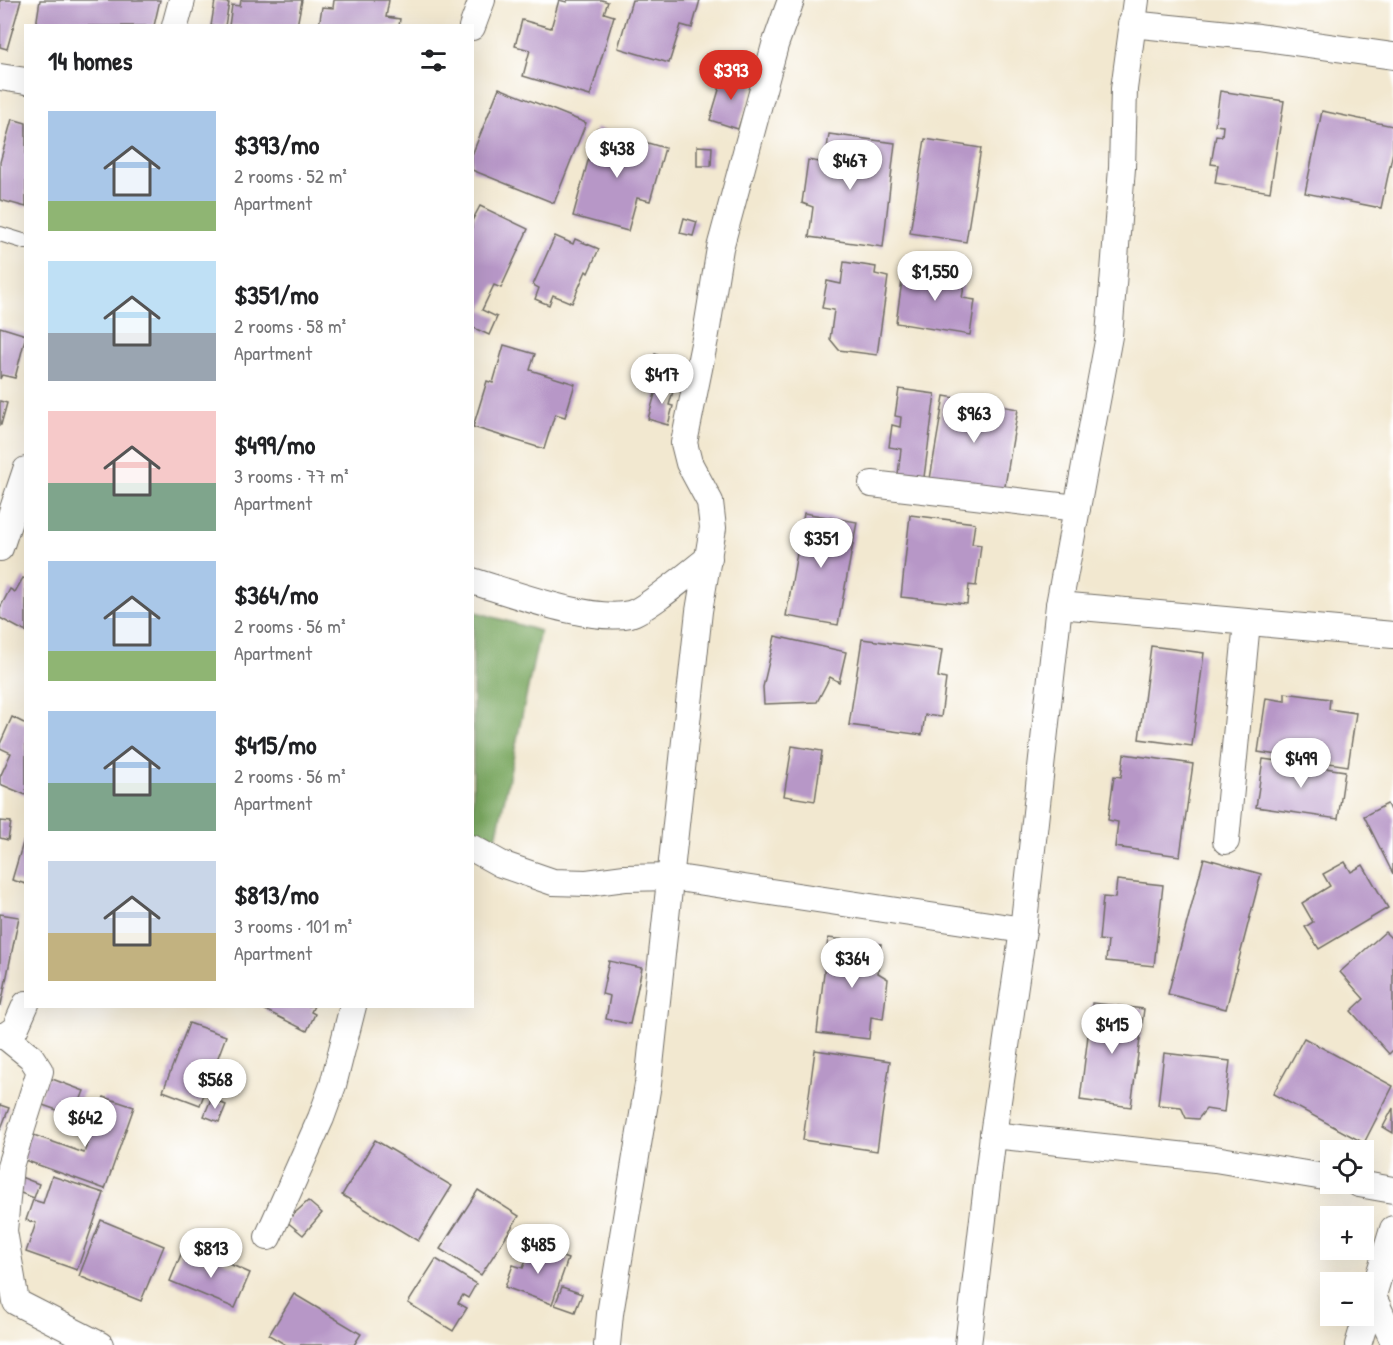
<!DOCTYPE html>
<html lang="en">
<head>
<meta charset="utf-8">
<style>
  body { margin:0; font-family:"Patrick Hand",sans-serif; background:#f6f6f6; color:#202124; height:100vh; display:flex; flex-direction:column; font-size:22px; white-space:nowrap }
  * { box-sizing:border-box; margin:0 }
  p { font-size:20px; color:#757577 }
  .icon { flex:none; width:33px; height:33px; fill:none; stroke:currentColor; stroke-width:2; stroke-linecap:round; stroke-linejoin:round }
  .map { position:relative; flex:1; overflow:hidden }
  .side { position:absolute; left:24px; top:24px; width:450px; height:984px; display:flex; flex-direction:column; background:#fff; border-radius:0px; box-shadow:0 6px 24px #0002 }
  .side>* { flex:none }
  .fabs { position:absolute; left:1320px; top:1140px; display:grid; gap:12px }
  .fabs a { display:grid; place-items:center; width:54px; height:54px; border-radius:0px; background:#fff; box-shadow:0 6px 24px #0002; font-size:30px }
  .price { position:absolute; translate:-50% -51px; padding:0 14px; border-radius:21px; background:#fff; color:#222; font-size:20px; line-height:39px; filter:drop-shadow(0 2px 3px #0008) }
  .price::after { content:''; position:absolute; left:50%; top:36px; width:18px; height:14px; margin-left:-9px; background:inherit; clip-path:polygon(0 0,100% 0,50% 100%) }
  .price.on { background:#d93025; color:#fff }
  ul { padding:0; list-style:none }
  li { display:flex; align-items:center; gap:18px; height:150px; padding:0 24px }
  li span { display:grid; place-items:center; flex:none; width:168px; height:120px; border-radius:0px; color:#555 }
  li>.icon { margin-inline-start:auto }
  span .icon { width:72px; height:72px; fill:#fffc; stroke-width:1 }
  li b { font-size:26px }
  h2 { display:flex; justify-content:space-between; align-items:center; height:72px; padding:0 24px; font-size:26px }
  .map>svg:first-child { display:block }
  .forest { fill:#7aa760; stroke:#526946; stroke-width:1.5 }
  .building { fill:#b797c7 }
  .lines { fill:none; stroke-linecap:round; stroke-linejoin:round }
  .service-casing { stroke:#716d65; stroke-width:16 }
  .minor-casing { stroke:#716d65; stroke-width:28 }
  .service { stroke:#fff; stroke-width:14 }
  .minor { stroke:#fff; stroke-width:26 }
</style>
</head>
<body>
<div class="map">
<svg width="1393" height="1345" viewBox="0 0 1393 1345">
  <rect width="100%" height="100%" fill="#fff"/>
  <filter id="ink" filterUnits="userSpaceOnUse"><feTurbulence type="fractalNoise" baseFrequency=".0167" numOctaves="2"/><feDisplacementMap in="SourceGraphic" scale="12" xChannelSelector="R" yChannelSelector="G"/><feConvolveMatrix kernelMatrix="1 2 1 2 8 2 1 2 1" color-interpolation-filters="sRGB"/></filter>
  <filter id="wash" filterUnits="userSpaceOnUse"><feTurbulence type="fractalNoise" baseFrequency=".008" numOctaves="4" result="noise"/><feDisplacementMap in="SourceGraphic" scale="24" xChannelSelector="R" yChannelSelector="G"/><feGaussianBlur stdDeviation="1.35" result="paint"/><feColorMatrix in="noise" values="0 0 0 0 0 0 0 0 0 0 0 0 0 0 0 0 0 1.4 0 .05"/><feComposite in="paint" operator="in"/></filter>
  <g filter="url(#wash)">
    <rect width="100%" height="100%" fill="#f2e8d0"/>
    <polygon class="forest" points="473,611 540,631 494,848 473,841"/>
    <g id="blocks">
      <g class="building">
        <polygon points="0,0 21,0 7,49 0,47"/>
        <polygon points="40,0 160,0 154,26 36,26"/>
        <polygon points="241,0 302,0 297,26 229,26 232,5 240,6"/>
        <polygon points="334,0 389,0 386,17 400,19 399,26 319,26 322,7 333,8"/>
        <polygon points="559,0 567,2 567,0 602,0 608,2 604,13 614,16 590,96 523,76 530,50 515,46 522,20 551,28"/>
        <polygon points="632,0 700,0 692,28 681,25 669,63 618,48"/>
        <polygon points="215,1 229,3 225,26 211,26"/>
        <polygon points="724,73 753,82 738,129 710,120"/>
        <polygon points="499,88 586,123 554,203 472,170 472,155"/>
        <polygon points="1220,91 1284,101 1270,192 1215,183 1218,165 1211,164 1216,135 1222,136 1223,126 1215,125"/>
        <polygon points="1322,111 1393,126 1393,152 1381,208 1305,193"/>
        <polygon points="12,119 26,123 26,207 0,200 0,162"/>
        <polygon points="597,128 665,148 650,201 637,198 628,231 573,216"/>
        <polygon points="829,134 895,143 883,247 809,237 813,207 802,203 808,160 825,163"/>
        <polygon points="925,139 981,148 966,242 910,233"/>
        <polygon points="697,146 712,147 711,166 697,166"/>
        <polygon points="480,206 528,229 501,288 494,285 482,310 497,317 489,335 472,327 472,221"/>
        <polygon points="684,218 697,222 693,236 680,233"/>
        <polygon points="555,236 573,244 575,239 599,249 588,273 586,271 572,303 553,295 549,305 535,299 539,288 533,285"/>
        <polygon points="844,262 876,267 875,274 888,277 877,355 839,350 830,339 834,310 822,308 827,281 841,284"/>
        <polygon points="904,267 966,276 962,298 975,300 970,335 896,323"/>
        <polygon points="0,327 26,335 15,378 2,375 0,379"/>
        <polygon points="504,345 535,354 530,370 575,384 565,417 555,414 544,449 473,427 487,381 493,383"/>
        <polygon points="655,354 686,363 679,385 648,375"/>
        <polygon points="658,383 674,388 669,405 673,406 668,425 648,419"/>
        <polygon points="899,389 935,394 924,477 898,474 901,449 889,447 892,425 900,427 901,417 895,416"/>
        <polygon points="944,396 1018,409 1004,492 930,479"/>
        <polygon points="0,401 7,403 1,425 0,425"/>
        <polygon points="804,513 857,522 838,625 786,616"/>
        <polygon points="910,515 975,523 972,544 981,545 976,586 969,585 967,604 901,597"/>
        <polygon points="23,578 26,579 26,632 0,618 0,608 10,589 15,592"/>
        <polygon points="775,636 846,652 839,682 830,677 817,702 764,704 763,687"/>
        <polygon points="862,639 942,650 938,677 946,679 941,717 925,715 922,735 849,725"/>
        <polygon points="1151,646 1204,653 1192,746 1139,739"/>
        <polygon points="1285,693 1330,699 1329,709 1356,713 1348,766 1258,752 1266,698 1285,701"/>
        <polygon points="12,717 26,724 26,795 0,784 0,777 11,753 0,748 0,744"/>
        <polygon points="792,746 822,751 815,801 784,796"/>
        <polygon points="1124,754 1193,764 1180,856 1115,847 1118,822 1108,820 1114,776 1121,777"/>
        <polygon points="1263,759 1345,771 1338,819 1256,807"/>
        <polygon points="1387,804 1393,817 1393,874 1364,816"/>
        <polygon points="0,821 11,822 8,840 0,838"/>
        <polygon points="25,836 26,836 26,884 12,880"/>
        <polygon points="1204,858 1261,874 1226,1009 1168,994"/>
        <polygon points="1345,862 1351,872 1363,865 1388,908 1319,949 1305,927 1313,922 1302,903 1330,886 1323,874"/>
        <polygon points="1117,880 1163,885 1154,966 1106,961 1108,941 1099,940 1103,897 1115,898"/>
        <polygon points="0,914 19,917 1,1005 0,1005"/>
        <polygon points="1385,932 1393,940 1393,1050 1389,1054 1351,1011 1364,999 1340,972"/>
        <polygon points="828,938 881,944 878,973 888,979 883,1019 871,1017 869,1039 817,1033"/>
        <polygon points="609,961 642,968 630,1024 606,1019 610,996 602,994"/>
        <polygon points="1092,1003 1144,1009 1131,1107 1080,1100"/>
        <polygon points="267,1006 314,1006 311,1012 315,1014 307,1031 265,1010"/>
        <polygon points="189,1023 226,1036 200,1105 163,1091"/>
        <polygon points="1304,1038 1393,1086 1364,1143 1273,1094"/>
        <polygon points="815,1050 890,1061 877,1151 803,1140"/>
        <polygon points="1164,1053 1230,1061 1224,1112 1206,1109 1198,1119 1186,1118 1181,1107 1158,1105"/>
        <polygon points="47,1077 84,1091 74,1116 37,1103"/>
        <polygon points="104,1097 134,1107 105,1189 19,1158 28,1133 84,1153"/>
        <polygon points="211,1099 226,1105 219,1122 204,1116"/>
        <polygon points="0,1105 9,1108 0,1131"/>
        <polygon points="1393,1108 1393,1133 1383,1127"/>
        <polygon points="375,1140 452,1186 418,1241 342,1195"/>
        <polygon points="18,1176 39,1184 34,1198 13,1190"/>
        <polygon points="52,1176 104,1193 77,1270 26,1252 36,1223 26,1220 33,1200 43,1203"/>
        <polygon points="478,1190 519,1216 481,1275 440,1249"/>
        <polygon points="308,1201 322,1213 303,1235 286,1221"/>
        <polygon points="101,1220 164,1246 141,1301 79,1276"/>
        <polygon points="532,1246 568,1259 552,1304 505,1287 513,1265 523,1268"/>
        <polygon points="182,1252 213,1265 216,1258 250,1273 235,1308 170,1281"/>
        <polygon points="436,1259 476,1284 468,1298 463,1295 458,1303 467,1308 453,1331 408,1303"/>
        <polygon points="562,1287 582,1294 575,1312 555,1305"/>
        <polygon points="294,1294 361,1334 354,1345 286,1345 269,1335"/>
      </g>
    </g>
  </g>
  <g filter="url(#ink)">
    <use href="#blocks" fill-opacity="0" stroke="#716d65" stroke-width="1.5"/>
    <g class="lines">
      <defs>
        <polyline id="service" points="0,234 26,242"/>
        <g id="minor">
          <polyline points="1131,24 1259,37 1393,56"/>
          <polyline points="175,26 182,0"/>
          <polyline points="472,27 482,0"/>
          <polyline points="0,77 26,81"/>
          <polyline points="872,484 1077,508"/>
          <polyline points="0,548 26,470"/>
          <path d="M472,581C512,593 591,623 630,614C646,610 693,570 709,558"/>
          <polyline points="1059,605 1393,635"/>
          <polyline points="1226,841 1247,622"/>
          <polyline points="472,848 501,864 553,882 587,883 625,878 671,877 1023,930"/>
          <polyline points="0,1036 5,1036 15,1029 26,1004"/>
          <polyline points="5,1036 31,1057 40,1071 10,1166 4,1231 16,1302 100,1345"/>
          <polyline points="993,1135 1215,1159 1330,1178"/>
          <polyline points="1359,1184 1393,1190"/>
          <polyline points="268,1237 321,1118 333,1085 353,1006"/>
          <polyline points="1373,1297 1393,1340"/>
          <polyline points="607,1345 610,1314 648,1084 699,611 713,528 710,502 689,463 684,443 706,334 720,248 775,45 791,0"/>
          <polyline points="968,1345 993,1135 1023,930 1059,605 1109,336 1122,168 1124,89 1136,0"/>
          <polyline points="1358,1345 1393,1229"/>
        </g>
      </defs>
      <use href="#service" class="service-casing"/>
      <use href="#minor" class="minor-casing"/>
      <use href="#service" class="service"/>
      <use href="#minor" class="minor"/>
    </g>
  </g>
</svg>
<div class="fabs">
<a><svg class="icon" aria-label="locate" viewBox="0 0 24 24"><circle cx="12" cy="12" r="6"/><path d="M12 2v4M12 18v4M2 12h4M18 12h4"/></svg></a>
<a>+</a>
<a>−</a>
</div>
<b class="price on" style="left:731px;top:101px">$393</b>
<b class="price" style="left:617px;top:179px">$438</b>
<b class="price" style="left:850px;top:191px">$467</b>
<b class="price" style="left:935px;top:302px">$1,550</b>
<b class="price" style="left:662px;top:405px">$417</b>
<b class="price" style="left:974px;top:444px">$963</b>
<b class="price" style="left:821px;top:569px">$351</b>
<b class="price" style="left:1301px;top:789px">$499</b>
<b class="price" style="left:852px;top:989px">$364</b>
<b class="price" style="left:1112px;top:1055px">$415</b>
<b class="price" style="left:215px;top:1110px">$568</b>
<b class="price" style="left:85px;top:1148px">$642</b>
<b class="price" style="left:538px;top:1275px">$485</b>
<b class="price" style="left:211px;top:1279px">$813</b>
<section class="side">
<h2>14 homes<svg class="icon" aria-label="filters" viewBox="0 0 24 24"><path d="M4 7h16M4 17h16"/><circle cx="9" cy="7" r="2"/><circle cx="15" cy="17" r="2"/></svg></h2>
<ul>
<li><span style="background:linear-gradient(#a9c7e8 75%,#8fb573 0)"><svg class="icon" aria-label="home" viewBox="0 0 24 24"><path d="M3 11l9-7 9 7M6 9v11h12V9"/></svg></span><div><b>$393/mo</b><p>2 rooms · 52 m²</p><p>Apartment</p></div></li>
<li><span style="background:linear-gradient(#bfe0f5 60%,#9aa5b1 0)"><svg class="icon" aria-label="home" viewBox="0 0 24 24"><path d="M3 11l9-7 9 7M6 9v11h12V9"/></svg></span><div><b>$351/mo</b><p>2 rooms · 58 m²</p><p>Apartment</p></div></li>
<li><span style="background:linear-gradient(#f6c9c9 60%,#7fa58c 0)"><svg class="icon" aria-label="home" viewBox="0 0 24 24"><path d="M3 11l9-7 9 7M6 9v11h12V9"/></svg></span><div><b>$499/mo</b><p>3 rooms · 77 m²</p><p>Apartment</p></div></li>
<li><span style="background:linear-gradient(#a9c7e8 75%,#8fb573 0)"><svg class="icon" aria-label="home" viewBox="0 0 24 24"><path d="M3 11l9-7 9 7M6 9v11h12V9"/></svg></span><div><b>$364/mo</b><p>2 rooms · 56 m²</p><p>Apartment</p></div></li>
<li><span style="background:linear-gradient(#a9c7e8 60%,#7fa58c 0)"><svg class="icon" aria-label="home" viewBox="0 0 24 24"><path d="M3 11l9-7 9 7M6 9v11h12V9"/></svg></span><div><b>$415/mo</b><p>2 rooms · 56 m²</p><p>Apartment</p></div></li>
<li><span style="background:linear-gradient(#c9d6e8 60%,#c2b280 0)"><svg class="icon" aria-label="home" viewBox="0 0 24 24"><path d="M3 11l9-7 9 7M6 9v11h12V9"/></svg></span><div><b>$813/mo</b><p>3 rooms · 101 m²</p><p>Apartment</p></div></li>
</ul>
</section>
</div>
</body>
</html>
